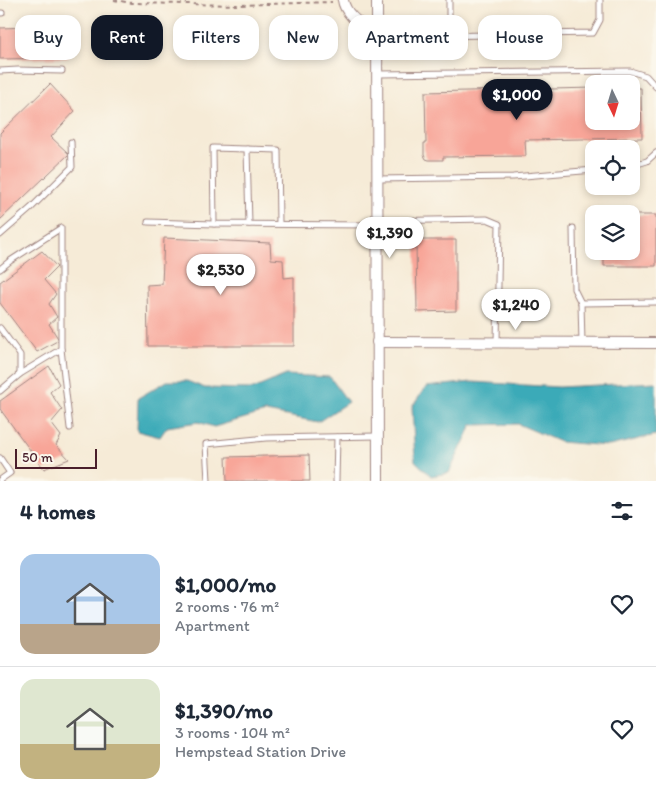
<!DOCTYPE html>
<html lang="en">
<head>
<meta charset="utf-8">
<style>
  body { margin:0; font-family:Itim,sans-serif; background:#f6f6f7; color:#1f2937; height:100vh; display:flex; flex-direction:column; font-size:19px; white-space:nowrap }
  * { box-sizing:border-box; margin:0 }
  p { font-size:16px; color:#747a83 }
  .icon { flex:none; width:28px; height:28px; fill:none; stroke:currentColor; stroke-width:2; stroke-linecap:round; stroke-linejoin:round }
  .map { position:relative; height:481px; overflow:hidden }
  .panel { display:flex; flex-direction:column; background:#fff; flex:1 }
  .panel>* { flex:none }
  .top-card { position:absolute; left:15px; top:15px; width:626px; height:45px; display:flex; gap:10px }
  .needle { width:32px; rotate:176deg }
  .fabs { position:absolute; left:585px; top:75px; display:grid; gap:10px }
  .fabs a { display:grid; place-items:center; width:55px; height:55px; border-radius:10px; background:#fff; box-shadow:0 2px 8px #0003; font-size:25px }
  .scale { position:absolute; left:15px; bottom:12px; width:82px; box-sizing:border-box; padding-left:5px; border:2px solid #4a1f2b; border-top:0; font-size:14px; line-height:18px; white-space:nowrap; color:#4a1f2b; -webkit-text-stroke:4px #fbf7ec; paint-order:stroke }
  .price { position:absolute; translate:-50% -42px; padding:0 11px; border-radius:18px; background:#fff; color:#222; font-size:16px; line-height:32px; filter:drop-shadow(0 1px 2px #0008) }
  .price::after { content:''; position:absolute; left:50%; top:30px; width:15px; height:11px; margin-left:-8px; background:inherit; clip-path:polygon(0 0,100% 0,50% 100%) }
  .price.on { background:#111827; color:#fff }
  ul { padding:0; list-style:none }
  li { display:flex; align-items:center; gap:15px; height:125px; padding:0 20px }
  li+li { border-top:1px solid #e0e1e3 }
  li span { display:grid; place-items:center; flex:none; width:140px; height:100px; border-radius:15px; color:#555 }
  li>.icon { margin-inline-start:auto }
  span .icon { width:60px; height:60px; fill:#fffc; stroke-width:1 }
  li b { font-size:21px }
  h2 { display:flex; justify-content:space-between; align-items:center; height:60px; padding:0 20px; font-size:21px }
  .chip { padding:0 18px; border-radius:15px; background:#fff; box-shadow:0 2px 8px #0003; font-size:18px; line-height:45px }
  .chip.on { background:#111827; color:#fff }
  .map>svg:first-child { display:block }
  .water { fill:#3aaab8; stroke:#426472 }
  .building { fill:#f8a598 }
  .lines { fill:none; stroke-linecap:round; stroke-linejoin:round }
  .lane-casing { stroke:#a08581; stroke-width:7 }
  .street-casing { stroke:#a08581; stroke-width:12 }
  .path { stroke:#a08581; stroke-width:2; stroke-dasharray:4 4; stroke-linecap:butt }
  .lane { stroke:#fff; stroke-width:5 }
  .street { stroke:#fff; stroke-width:10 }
</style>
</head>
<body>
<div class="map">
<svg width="656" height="481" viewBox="0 0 656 481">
  <rect width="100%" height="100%" fill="#fbf7ec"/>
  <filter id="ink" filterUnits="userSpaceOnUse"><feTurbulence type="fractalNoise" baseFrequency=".02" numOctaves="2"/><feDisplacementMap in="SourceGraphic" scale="10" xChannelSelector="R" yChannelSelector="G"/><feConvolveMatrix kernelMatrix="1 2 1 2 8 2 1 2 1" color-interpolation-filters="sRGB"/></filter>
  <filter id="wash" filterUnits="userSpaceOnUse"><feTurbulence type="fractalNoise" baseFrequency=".0096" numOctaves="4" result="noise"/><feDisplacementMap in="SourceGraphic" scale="20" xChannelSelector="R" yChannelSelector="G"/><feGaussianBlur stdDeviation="1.12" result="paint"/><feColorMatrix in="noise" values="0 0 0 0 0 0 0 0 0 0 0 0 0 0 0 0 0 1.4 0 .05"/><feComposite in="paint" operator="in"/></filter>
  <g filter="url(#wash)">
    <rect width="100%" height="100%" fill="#f6ebd7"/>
    <g class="water">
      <polygon points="286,375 330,377 348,402 318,422 266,412 214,427 198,422 167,427 160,437 137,431 138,398 167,381 187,381 205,388 253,389"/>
      <polygon points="472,382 559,387 656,382 656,435 609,446 560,442 518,424 472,425 449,473 431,476 415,461 412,407 426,387"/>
    </g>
    <g id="blocks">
      <g class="building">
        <polygon points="68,26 68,58 0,59 0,28"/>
        <polygon points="50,84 75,111 51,137 69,154 0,220 0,133"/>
        <polygon points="594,88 594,121 631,121 631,88 641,88 642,138 525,140 526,156 443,157 443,160 429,160 426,159 424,155 424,143 426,143 425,92"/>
        <polygon points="631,215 656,215 656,266 604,266 604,251 631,251"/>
        <polygon points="164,238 270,243 271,259 283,260 284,278 294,277 294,346 148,346 147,285 162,284"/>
        <polygon points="416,240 456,240 456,311 417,312"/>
        <polygon points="42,251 57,267 44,280 56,294 49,304 57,317 49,324 59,340 37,352 0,303 0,282"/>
        <polygon points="49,366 59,384 50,392 62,410 51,423 61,436 56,445 69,459 44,469 0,409 0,401"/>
        <polygon points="309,455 310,481 227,481 226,457"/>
      </g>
    </g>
  </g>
  <g filter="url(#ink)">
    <use href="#blocks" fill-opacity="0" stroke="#a08581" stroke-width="1"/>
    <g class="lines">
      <defs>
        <g id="lane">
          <polyline points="0,13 2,13"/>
          <polyline points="449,36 449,0"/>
          <polyline points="377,37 593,33 600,20 600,0"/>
          <polyline points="0,71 18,70 62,71"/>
          <polyline points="379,74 630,71 646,76 656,87"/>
          <polyline points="247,149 249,224"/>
          <polyline points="631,166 647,161 656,153"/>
          <polyline points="378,179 513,177 594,170"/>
          <polyline points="378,221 487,219 499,224 497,343"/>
          <polyline points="148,222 214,224"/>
          <polyline points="279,224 278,150 213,148 214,224 377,225"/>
          <polyline points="573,228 574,289 581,303"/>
          <polyline points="0,235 31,208 72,167 71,142"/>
          <polyline points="0,269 10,261 61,228 61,350"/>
          <polyline points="0,328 20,355 20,374 0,391"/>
          <polyline points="582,343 581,303 656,302"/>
          <polyline points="20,374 61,349 70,428"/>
          <polyline points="0,458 10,473 0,480"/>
          <polyline points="208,481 206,444 266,438 377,436"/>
          <polyline points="336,481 337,437"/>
        </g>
        <g id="street">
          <path d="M343,0C345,16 365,27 377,37"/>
          <polyline points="377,0 378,481"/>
          <polyline points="377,342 656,343"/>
        </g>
      </defs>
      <use href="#lane" class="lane-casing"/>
      <use href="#street" class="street-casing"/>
      <polyline class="path" points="114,0 132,3 238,5 332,2"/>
      <use href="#lane" class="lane"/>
      <use href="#street" class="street"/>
    </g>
  </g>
</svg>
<div class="fabs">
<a><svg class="needle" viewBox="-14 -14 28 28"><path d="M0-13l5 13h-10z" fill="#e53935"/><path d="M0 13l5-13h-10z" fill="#747a83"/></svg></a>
<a><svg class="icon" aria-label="locate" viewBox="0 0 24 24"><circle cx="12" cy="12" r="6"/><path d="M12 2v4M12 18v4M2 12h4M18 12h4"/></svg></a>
<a><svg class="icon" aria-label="layers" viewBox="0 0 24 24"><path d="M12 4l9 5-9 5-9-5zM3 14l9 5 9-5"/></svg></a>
</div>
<div class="scale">50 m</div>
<b class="price on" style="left:517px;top:121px">$1,000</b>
<b class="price" style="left:390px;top:259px">$1,390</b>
<b class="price" style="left:221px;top:296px">$2,530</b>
<b class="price" style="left:516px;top:331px">$1,240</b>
<div class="top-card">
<a class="chip">Buy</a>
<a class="chip on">Rent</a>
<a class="chip">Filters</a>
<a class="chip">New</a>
<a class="chip">Apartment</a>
<a class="chip">House</a>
</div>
</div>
<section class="panel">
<h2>4 homes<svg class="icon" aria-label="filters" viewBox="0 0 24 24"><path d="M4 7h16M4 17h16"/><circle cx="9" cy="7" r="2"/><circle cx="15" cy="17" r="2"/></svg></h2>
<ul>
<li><span style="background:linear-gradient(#a9c7e8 70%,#b9a48a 0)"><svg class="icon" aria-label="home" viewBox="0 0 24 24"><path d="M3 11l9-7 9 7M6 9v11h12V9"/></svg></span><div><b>$1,000/mo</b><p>2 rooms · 76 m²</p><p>Apartment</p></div><svg class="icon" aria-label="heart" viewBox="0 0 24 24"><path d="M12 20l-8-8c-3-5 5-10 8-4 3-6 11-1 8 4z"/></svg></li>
<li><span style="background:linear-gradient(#dfe7d0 65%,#c2b280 0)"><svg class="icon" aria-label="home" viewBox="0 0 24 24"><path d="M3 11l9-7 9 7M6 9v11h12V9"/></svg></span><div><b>$1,390/mo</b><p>3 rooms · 104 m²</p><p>Hempstead Station Drive</p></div><svg class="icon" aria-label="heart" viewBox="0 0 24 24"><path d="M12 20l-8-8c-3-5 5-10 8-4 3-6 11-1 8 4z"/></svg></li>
</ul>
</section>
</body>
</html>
